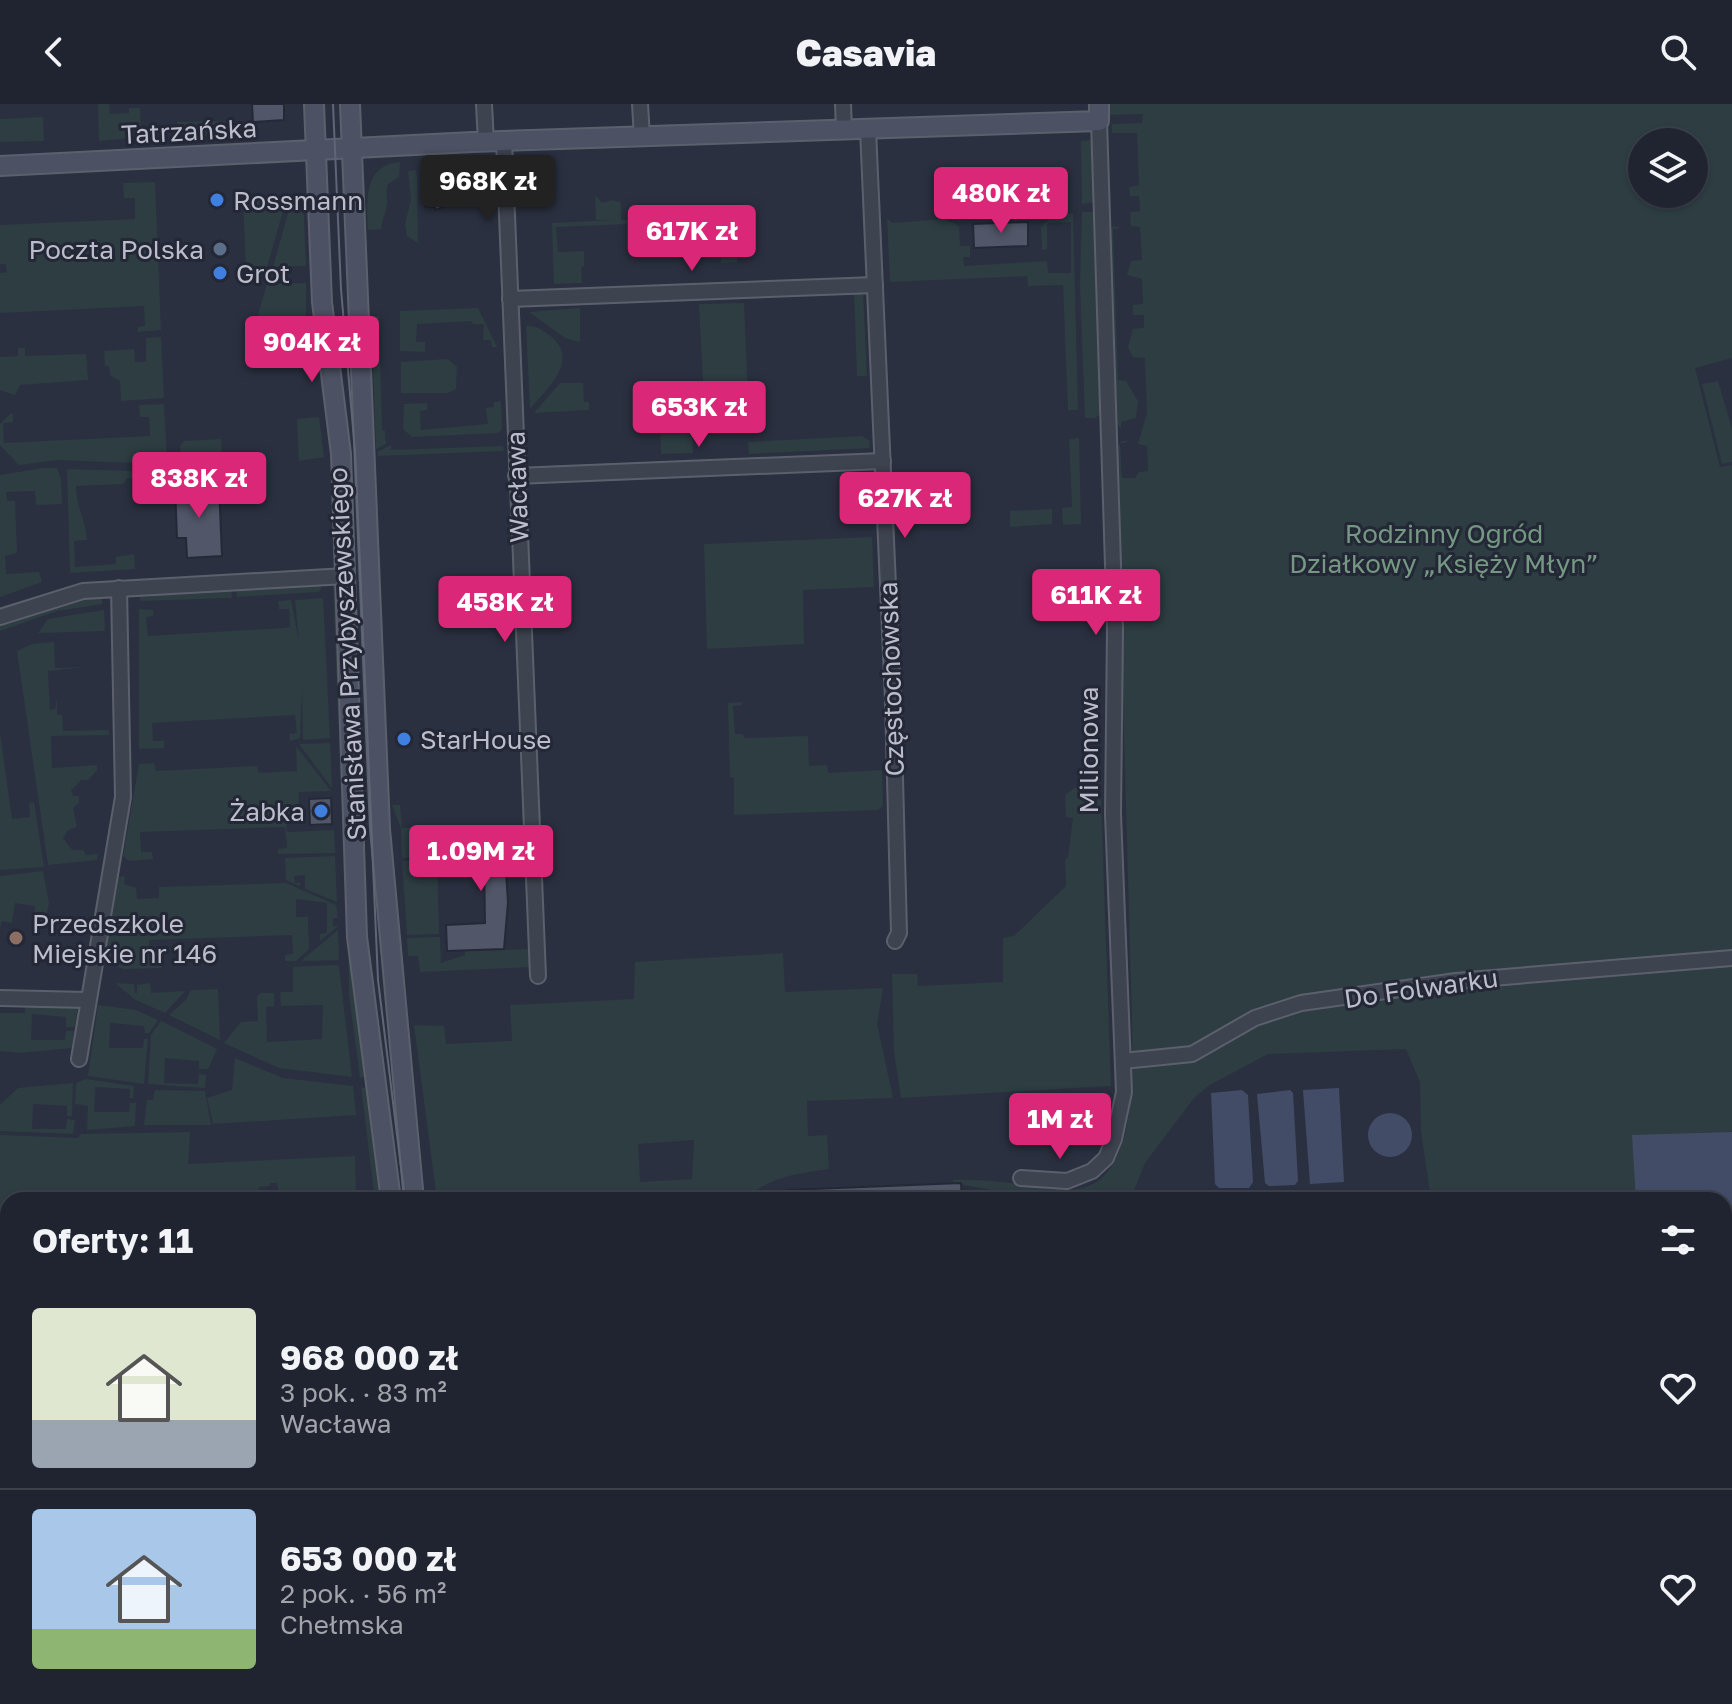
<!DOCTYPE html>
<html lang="pl">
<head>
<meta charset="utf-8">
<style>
  body { margin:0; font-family:"Golos Text",sans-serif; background:#2d303c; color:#f1f3f6; height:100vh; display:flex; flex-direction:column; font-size:30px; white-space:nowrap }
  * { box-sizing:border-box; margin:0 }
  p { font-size:26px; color:#a2a4ab }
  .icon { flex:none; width:44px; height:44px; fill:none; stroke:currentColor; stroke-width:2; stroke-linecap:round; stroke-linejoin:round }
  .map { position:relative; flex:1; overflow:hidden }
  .sheet { position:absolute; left:0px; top:1088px; width:1732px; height:512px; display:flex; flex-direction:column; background:#202430; border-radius:24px 24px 0 0; box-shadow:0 2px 6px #0004,0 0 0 2px #3d414c }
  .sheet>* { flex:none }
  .fabs { position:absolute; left:1628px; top:24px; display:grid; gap:16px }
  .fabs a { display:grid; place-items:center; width:80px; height:80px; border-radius:50%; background:#202430; box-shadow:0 2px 6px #0004,0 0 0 2px #3d414c; font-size:40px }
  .price { position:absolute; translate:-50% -68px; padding:0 18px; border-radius:8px; background:#db2777; color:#fff; font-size:26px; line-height:52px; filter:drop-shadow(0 2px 4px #0008) }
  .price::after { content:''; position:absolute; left:50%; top:48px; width:24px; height:18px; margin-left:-12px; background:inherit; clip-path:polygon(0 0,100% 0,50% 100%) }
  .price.current { background:#222; color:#fff }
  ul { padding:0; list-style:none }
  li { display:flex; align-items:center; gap:24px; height:200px; padding:0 32px }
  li+li { border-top:2px solid #3d414c }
  li span { display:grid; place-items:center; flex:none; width:224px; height:160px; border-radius:8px; color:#555 }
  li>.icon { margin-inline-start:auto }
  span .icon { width:96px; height:96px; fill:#fffc; stroke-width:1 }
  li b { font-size:34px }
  h2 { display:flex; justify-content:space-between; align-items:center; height:96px; padding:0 32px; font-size:34px }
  header { display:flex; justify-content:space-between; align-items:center; height:104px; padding:0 32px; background:#202430; font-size:36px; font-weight:800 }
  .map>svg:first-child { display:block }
  .green { fill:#2d3d42; fill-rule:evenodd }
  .water { fill:#424c67 }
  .building { fill:#515668; stroke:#252937; stroke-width:2 }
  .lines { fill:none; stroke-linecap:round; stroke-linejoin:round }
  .street-casing { stroke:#5c606d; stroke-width:18 }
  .secondary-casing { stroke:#5c606d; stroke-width:22 }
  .street { stroke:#3e4350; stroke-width:14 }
  .secondary { stroke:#4c5163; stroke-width:18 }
  .tram { stroke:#616677; stroke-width:2 }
  .shop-dot { fill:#3f7fe0; stroke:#232736; stroke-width:3 }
  .service-dot { fill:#5c6f8a; stroke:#232736; stroke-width:3 }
  .education-dot { fill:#8d6e63; stroke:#232736; stroke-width:3 }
  .labels { text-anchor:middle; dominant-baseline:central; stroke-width:6; stroke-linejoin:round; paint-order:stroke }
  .street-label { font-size:26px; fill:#bbbeca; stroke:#232736 }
  .poi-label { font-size:26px; fill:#bbbeca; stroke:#232736; text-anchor:start }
  .park-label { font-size:26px; fill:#759882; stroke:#232736 }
</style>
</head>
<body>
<header><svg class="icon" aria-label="back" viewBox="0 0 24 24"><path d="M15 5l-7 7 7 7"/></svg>Casavia<svg class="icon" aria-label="search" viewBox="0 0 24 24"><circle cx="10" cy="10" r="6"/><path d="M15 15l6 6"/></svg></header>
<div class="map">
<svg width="1732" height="1600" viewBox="0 0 1732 1600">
  <rect width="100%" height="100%" fill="#2a3040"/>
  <g class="green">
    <polygon points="98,0 109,0 110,10 129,9 129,4 140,4 141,33 99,37"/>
    <path d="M1104,0H1732V254L1695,264L1720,363L1732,361V845L1415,874L1293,896L1158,960C1203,961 1242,928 1282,910L1291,912L1296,904L1582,869L1732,861V1215L1724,1216V1096H1431L1421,1027L1420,978L1406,945L1268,950L1208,982L1194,994L1145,1059L1130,1096H1020L1019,1091L953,1079V1076C982,1075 1010,1079 1039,1082C1051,1083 1065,1087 1076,1085C1140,1079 1132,960 1132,916L1116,346L1122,337H1129L1120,340L1122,374H1135L1139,368L1148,367L1147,342L1138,340L1147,309L1145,254L1133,253L1128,243L1133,225L1144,224V211H1133V201L1143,200L1142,175L1127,171L1131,157L1142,156L1140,123L1131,122L1130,108L1140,107L1139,92H1130L1129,83L1139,81L1137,29H1112V20L1142,19L1143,10L1107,11ZM1642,38H1694V90H1642Z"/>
    <polygon points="43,13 44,37 0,38 0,15"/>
    <polygon points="225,17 227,26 223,32 178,30 177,18"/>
    <polygon points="1093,36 1095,98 1082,100 1081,37"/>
    <path d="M400,58L399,73L388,80C385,88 388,93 387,100C386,109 382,115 381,125L368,126C367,98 363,61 400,58Z"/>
    <polygon points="416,66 417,73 418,139 407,132 405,121 411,95 408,67"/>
    <polygon points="155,78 161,226 138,228 138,223 145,222 144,202 0,209 0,169 7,168 6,160 0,160 0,121 135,115 135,94 124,94 123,79"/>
    <polygon points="595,91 602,99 612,96 621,99 621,116 627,116 627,120 556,123 558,148 584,147 584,162 581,163 582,179 554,180 552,119 614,116 596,116"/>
    <polygon points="303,92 306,162 273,163 292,95"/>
    <polygon points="287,93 267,163 246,164 243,96"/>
    <polygon points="1082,108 1096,108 1102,307 1096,314 1085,314 1080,181"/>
    <polygon points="1073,109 1078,306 1068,306 1063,181 1028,182 1027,172 890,178 887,114 892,119 945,115 959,122 960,142 970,142 970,153 963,153 964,162 1047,157 1048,169 1071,169 1071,118 1047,119 1047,145 1042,146 1041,123 1052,112"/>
    <polygon points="735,111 737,158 721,159 719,130 713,130 712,112"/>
    <polygon points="1113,122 1122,124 1113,125 1118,276 1126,277 1138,297 1136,314 1121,318 1121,324 1115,318 1109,129"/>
    <polygon points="306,179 306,221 254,224 267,180"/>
    <polygon points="863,187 867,272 857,272 854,190 810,189"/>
    <polygon points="744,199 748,294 704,297 699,200"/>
    <polygon points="478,204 497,243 492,243 491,236 483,236 484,220 473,220 472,217 417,220 416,238 425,238 425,248 400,247 400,207"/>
    <polygon points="580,204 580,238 565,234 529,208"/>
    <polygon points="379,212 382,326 385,327 386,340 376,345 371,213"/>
    <path d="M526,222C537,222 541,225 549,231C581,255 549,283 530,305Z"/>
    <polygon points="161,233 164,294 121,297 120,277 110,271 109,262 105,262 104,247 134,245 135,258 146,258 146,234"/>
    <polygon points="18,244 25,244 25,252 86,250 88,276 20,281 15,291 0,286 0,253 18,252"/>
    <polygon points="448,255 457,263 456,285 448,289 401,289 401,258"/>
    <polygon points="1718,277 1732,325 1732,358 1722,360 1702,280"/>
    <polygon points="560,279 583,279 584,298 589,298 589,306 534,309"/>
    <polygon points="691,295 693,349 661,350 659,296"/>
    <polygon points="501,297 502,325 498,329 412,333 403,325 404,300 427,299 427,306 420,307 421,326 488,320 486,304 494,303 494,298"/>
    <polygon points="164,300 167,356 162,360 57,356 19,361 0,341 0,320 10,310 13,310 13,318 3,319 4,339 150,332 149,313 140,313 139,301"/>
    <polygon points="319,313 324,353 299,357 297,315"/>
    <polygon points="862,332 870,337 869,344 749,350 748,338"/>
    <polygon points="1079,334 1081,420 1063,421 1062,404 1072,403 1069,335"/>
    <polygon points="221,335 223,360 187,361 182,359 180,342 184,337"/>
    <polygon points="391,341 391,346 503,342 504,347 378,352 377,348"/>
    <polygon points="43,364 57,364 61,375 62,400 36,401 35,387 6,388 7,397 15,397 17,449 5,452 6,470 39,468 42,478 0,493 0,371"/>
    <path d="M67,365L164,368L165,374H127L123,380L76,382C77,405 85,414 87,436L74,437L75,463L116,460V453L134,450L135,465L70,469Z"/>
    <polygon points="1052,405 1052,420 1010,423 1010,407"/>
    <polygon points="872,433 874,483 803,486 804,540 707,545 704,440"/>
    <polygon points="320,479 321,486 318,488 237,493 237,484"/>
    <polygon points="333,480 337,482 344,682 341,684"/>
    <polygon points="231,484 232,494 140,497 140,488"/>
    <polygon points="102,491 102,500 57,507 0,527 0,520 63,497"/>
    <polygon points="323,494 330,634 303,636 302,588 300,634 290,637 289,630 297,629 295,611 152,619 153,637 164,637 164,644 139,645 139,505 153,506 153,512 146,513 148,532 283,524 290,523 289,505 279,505 278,497 291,496 299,538 295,496"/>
    <polygon points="104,506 105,527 38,529 48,515"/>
    <polygon points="54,538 55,564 85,563 48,567 50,606 55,605 57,594 57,611 62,611 63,627 109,626 109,631 51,632 52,664 97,661 97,666 88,676 81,676 71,686 73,692 79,692 79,698 73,704 77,723 68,726 63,734 72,746 83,746 86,751 98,750 97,756 48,761 17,547 32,540"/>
    <polygon points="742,598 742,601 733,602 735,630 743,630 744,634 808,632 809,662 827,661 828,669 882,666 883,702 878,706 734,711 734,674 730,673 728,599"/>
    <polygon points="0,629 12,715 30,713 29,699 34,698 44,763 0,766"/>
    <polygon points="330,639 332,684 299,640"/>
    <polygon points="296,642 331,687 299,688 298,709 286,710 287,728 334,726 335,749 278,750 278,745 287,744 285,723 140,728 141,748 152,748 153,755 129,757 123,752 139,660 154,659 156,667 257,662 259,669 297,667"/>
    <polygon points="1086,668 1100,669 1111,982 901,994 894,948 892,870 917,870 918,882 1003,878 1003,834 1014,832 1066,782 1065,755 1068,754 1073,714 1066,713 1065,691 1081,679"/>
    <polygon points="392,701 400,701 402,724 429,723 429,730 436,734 436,752 402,754 401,724"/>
    <polygon points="335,752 337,798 305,785 305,771 294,772 295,779 301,779 299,782 286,776 285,754"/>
    <polygon points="437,755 439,830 407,831 402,757"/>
    <polygon points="43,767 49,799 45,818 34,817 35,802 15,799 12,819 2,817 0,824 0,772"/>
    <polygon points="125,772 124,780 136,784 137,795 159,794 159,783 286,779 336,801 338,814 333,814 333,822 338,822 320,837 320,830 327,829 327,799 296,795 296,813 308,813 309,845 296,857 285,857 285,851 293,850 292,831 149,836 149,855 162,855 162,864 124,865 104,858 111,815 121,817 120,823 127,824 128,812 112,812 119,773"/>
    <polygon points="348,817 368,972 360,974 349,890"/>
    <polygon points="338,826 339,856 301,857"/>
    <polygon points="440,833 441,859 465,851 465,847 530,845 531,863 420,868 418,852 408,852 407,834"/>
    <path d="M783,849L785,888L883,884L877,920L893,994L807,997L808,1032L827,1031L829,1065C799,1069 767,1073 745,1096H437L414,921L444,922L446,940L512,937L510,901L634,895L635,858ZM694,1036L692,1075L640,1078L638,1040Z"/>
    <polygon points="335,861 339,862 352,973 279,964 224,939 241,918 258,917 257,893 261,889 274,889 274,902 266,903 267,938 322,935 323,901 281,902 280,888 293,888 293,863"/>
    <polygon points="115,879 134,880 135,889 137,889 137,881 150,879 151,889 185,887 165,909 136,896"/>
    <polygon points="218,885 220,936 169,911 186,896 191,886"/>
    <polygon points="25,900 78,902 75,923 66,923 66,913 32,910 31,936 65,936 66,927 74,927 72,944 19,949 0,947 0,909 25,909"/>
    <polygon points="98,901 136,906 158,916 149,929 145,929 144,922 110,919 109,944 143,944 144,935 148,935 144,980 88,972"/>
    <polygon points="161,917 217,945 208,965 199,965 199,957 165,954 164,979 198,980 199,970 206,971 205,984 148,980 151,931"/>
    <polygon points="235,954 283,974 353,982 356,1011 213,1020 207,994 232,986"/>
    <polygon points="86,975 134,982 133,994 130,994 130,985 95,983 94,1008 129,1008 130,999 136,999 135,1022 87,1026 88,1002 75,1000 76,979"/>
    <polygon points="73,979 72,1012 67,1012 67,1002 33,1000 32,1025 66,1025 67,1015 75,1016 73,1030 0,1027 0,1001 18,984"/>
    <polygon points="361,983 370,986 384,1096 375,1096"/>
    <polygon points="155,986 205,987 211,1021 144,1021 147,996 153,996"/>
    <polygon points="190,1028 188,1060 355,1052 356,1086 279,1090 277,1079 270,1079 269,1082 259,1083 259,1091 120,1096 8,1096 8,1100 0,1101 0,1031 78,1034 81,1030"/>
    <polygon points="1732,1225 1732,1353 1724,1353 1724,1226"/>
    <polygon points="1724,1364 1732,1364 1730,1590 1724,1589"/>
  </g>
  <g class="water">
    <polygon points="1339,984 1344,1078 1310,1080 1303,986"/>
    <polygon points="1242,986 1248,991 1253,1078 1249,1084 1219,1084 1215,1080 1211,989"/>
    <polygon points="1290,986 1293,989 1298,1077 1295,1081 1269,1082 1265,1079 1257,990"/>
    <circle cx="1390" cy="1031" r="22"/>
    <polygon points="1732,1028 1732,1181 1724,1182 1724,1096 1636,1096 1632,1031"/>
  </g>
  <g class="building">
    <polygon points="252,0 284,0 284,16 253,18"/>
    <polygon points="445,68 446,102 435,106 435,103 425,103 424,72 426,69"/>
    <polygon points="1028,118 1028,142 974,144 973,120"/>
    <polygon points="219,381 222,452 187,454 186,434 177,434 175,383"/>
    <polygon points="331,694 332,720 310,721 309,695"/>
    <polygon points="500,732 502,754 505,754 508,798 504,845 447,847 446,821 485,819 484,760 444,763 443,735"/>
    <polygon points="961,1079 962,1096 790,1096 789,1086"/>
  </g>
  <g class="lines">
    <defs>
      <g id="street">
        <polyline points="484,0 486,38"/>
        <polyline points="640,0 642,33"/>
        <polyline points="843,0 844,26"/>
        <polyline points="868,25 893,596 899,829 895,837"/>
        <polyline points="504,37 538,872"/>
        <polyline points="510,195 875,181"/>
        <polyline points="516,372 883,357"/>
        <polyline points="0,513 83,487 346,472"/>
        <polyline points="0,894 87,896"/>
        <polyline points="79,955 123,693 119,484"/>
        <polyline points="1123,957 1192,950 1255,914 1301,899 1456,877 1732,854"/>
        <polyline points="1021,1074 1067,1077 1092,1067 1106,1054 1114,1035 1124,988 1113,710 1115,525 1099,17"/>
        <polyline points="0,1136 8,1136"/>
        <polyline points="0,1435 8,1435"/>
        <polyline points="0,1585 8,1585"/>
        <polyline points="28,1592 35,1600"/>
      </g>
      <g id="secondary">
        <polyline points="314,0 322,198 341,350 357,833 391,1096"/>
        <polyline points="350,0 380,725 414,1096"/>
        <polyline points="0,62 473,38 1099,17 1099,0"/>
        <polyline points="422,1592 422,1600"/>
        <polyline points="460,1592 462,1600"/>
      </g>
    </defs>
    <use href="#street" class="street-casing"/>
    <use href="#secondary" class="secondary-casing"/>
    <use href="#street" class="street"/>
    <use href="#secondary" class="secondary"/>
    <g class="tram">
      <polyline points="333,0 341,185 355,347 378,876 405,1096"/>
      <polyline points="442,1592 442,1600"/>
    </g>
  </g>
  <g class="shop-dot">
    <circle cx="217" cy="96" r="8"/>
    <circle cx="220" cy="169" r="8"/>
    <circle cx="404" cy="635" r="8"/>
    <circle cx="321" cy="707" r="8"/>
  </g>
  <circle class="service-dot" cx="220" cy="145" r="8"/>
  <circle class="education-dot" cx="16" cy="834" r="8"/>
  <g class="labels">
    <g class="street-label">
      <text transform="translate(189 27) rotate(-3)">Tatrzańska</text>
      <text transform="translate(517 383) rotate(-92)">Wacława</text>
      <text transform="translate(347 550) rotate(-93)">Stanisława Przybyszewskiego</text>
      <text transform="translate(891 575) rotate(-92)">Częstochowska</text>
      <text transform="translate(1088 646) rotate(-90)">Milionowa</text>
      <text transform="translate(1421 884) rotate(-8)">Do Folwarku</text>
    </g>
    <g class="poi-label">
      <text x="233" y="96">Rossmann</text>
      <text x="204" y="145" text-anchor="end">Poczta Polska</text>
      <text x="236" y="169">Grot</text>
      <text x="420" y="635">StarHouse</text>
      <text x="305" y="707" text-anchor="end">Żabka</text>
      <text x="32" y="819">Przedszkole<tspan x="32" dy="30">Miejskie nr 146</tspan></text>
    </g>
    <g class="park-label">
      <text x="1444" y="429">Rodzinny Ogród<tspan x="1444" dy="30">Działkowy „Księży Młyn”</tspan></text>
    </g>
  </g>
</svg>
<div class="fabs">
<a><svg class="icon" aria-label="layers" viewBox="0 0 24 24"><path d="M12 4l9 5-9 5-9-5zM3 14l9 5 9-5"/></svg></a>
</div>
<b class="price current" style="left:488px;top:119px">968K zł</b>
<b class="price" style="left:1001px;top:131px">480K zł</b>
<b class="price" style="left:692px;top:169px">617K zł</b>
<b class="price" style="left:312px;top:280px">904K zł</b>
<b class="price" style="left:699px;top:345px">653K zł</b>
<b class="price" style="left:199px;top:416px">838K zł</b>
<b class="price" style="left:905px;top:436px">627K zł</b>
<b class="price" style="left:1096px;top:533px">611K zł</b>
<b class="price" style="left:505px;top:540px">458K zł</b>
<b class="price" style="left:481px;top:789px">1.09M zł</b>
<b class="price" style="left:1060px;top:1057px">1M zł</b>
<section class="sheet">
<h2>Oferty: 11<svg class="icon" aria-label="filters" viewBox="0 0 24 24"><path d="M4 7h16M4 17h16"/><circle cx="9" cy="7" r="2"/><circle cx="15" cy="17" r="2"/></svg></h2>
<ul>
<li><span style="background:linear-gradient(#dfe7d0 70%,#9aa5b1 0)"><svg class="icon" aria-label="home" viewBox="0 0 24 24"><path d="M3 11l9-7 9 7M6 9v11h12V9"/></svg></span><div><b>968 000 zł</b><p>3 pok. · 83 m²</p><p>Wacława</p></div><svg class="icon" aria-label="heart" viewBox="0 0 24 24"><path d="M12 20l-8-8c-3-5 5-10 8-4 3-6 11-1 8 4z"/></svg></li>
<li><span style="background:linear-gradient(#a9c7e8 75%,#8fb573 0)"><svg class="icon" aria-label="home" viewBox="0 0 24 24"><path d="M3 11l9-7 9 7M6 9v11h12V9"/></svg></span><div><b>653 000 zł</b><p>2 pok. · 56 m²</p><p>Chełmska</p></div><svg class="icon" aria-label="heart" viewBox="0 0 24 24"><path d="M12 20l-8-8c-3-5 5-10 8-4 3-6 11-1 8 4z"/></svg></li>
</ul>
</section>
</div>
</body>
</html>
